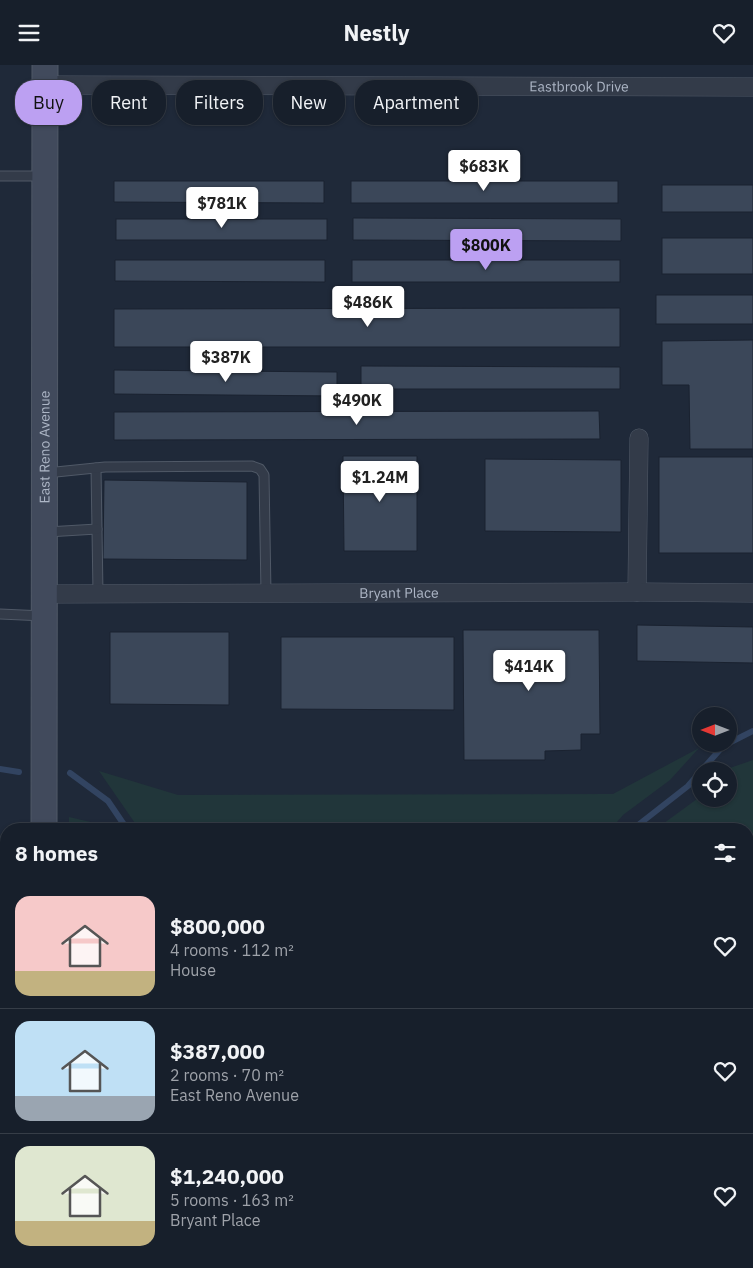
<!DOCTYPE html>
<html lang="en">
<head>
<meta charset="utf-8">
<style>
  body { margin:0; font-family:"IBM Plex Sans",sans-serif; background:#202733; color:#f1f3f6; height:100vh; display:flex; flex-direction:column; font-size:19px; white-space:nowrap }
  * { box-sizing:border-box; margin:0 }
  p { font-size:16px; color:#9ea2a9 }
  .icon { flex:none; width:28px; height:28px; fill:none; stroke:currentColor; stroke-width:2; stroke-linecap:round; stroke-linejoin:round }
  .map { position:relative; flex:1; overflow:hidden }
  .drawer { position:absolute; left:0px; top:758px; width:754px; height:446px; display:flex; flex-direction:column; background:#171f2b; border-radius:20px 20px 0 0; box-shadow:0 1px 4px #0004,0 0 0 1px #363d47 }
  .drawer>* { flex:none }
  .top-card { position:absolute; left:15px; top:15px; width:500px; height:45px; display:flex; gap:10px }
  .needle { width:32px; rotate:270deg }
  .buttons { position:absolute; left:692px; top:642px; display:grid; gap:10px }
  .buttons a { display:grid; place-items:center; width:45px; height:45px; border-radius:50%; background:#171f2b; box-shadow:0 1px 4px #0004,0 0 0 1px #363d47; font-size:25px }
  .price { position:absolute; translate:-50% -42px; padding:0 11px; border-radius:5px; background:#fff; color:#222; font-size:16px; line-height:32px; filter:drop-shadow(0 1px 2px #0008) }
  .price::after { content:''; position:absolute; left:50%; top:30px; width:15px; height:11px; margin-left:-8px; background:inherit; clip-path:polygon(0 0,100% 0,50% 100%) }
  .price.selected { background:#bca0f2; color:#111 }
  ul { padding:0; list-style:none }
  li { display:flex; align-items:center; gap:15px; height:125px; padding:0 15px }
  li+li { border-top:1px solid #363d47 }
  li span { display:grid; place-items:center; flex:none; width:140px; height:100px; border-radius:15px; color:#555 }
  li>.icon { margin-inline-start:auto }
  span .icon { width:60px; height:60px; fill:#fffc; stroke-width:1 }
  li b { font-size:21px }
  h2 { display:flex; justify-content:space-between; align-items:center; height:60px; padding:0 15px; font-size:21px }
  .tag { padding:0 18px; border-radius:20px; background:#171f2b; box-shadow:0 1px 4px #0004,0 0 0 1px #363d47; font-size:18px; line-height:45px }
  .tag.selected { background:#bca0f2; color:#111 }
  header { display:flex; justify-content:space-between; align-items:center; height:65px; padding:0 15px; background:#171f2b; font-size:22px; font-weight:700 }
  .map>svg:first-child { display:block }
  .green { fill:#21363a }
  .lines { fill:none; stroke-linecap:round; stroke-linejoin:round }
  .stream { stroke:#324461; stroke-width:6 }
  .building { fill:#3b4759; stroke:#1a2230 }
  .service-casing { stroke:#505967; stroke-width:11 }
  .minor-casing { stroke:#505967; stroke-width:19 }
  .tertiary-casing { stroke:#505967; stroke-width:24 }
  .secondary-casing { stroke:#505967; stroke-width:27 }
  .motorway-casing { stroke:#3d4654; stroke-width:29 }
  .service { stroke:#333b49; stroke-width:9 }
  .minor { stroke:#333b49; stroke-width:18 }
  .tertiary { stroke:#333b49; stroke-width:22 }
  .secondary { stroke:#414a5c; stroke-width:25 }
  .motorway { stroke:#70644f; stroke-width:28 }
  .labels { text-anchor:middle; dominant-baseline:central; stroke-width:4.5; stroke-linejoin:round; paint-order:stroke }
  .street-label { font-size:14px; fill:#adb6c6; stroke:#19202e }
</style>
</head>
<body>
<header><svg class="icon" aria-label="menu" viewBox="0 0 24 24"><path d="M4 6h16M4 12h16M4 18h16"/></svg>Nestly<svg class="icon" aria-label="heart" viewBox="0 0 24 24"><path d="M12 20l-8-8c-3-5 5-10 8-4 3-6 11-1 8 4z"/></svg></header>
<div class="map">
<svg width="753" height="1203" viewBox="0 0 753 1203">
  <rect width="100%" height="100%" fill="#1f2939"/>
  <g class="green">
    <polygon points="699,683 670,715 623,750 611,764 139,764 99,706 178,730 613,729"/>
    <polygon points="753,695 753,838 748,843 748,764 656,764 697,734 701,729 701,734 729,734 729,706 721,706"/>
    <polygon points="69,752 112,762 113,764 69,764"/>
    <polygon points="69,1198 430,1198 423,1203 69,1203"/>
  </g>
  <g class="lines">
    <g class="stream">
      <polyline points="729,678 753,666"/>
      <polyline points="0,704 19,707"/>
      <polyline points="701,706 724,680 727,679"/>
      <polyline points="70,708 108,736 127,764"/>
      <polyline points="633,764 688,721 701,706"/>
    </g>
  </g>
  <g class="building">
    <polygon points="114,116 324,116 324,138 114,137"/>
    <rect x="351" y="116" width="267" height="22"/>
    <rect x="662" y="120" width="91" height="27"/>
    <polygon points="353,153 621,154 621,176 353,175"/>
    <rect x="116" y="154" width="211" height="21"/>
    <rect x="662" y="173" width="91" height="36"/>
    <polygon points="115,195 325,195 325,217 115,216"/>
    <rect x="352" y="195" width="268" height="22"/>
    <rect x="656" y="230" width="97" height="29"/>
    <polygon points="620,243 620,282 114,282 114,244"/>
    <polygon points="753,275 753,384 690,384 689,320 662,320 662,276"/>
    <polygon points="361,301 620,302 620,324 361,324"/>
    <polygon points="114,305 337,307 337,331 114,329"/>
    <polygon points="599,346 600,374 114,375 114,347"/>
    <polygon points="343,391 417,391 417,486 344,486"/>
    <rect x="659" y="392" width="94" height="96"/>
    <polygon points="485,394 621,395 621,467 485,466"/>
    <polygon points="104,415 247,417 247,495 103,494"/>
    <polygon points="637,560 753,562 753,598 637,596"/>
    <polygon points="463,565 599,565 600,669 581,669 581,685 545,686 545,695 464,695"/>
    <polygon points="110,567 229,567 229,640 110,639"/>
    <polygon points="281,572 454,572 454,645 281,644"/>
  </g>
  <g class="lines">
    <defs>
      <g id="service">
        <polyline points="0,111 42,111"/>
        <polyline points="96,403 98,528"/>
        <polyline points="46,408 105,402 252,401 260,404 264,410 266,528"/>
        <polyline points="47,467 97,464"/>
        <polyline points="0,549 44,551"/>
      </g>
      <g id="minor">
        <path id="s1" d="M45,20L753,22"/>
        <polyline points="637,527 639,373"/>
        <path id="s2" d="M44,529L637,527L753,528"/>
      </g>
      <g id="tertiary">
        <polyline points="748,873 753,867"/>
        <polyline points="748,1146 753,1140"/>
        <polyline points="692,1203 697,1198"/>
      </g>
      <g id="secondary">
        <path id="s3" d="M44,764L45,0"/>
        <polyline points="43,1198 43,1203"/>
      </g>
      <g id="motorway">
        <polyline points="748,972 753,966"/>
        <polyline points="748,1051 753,1046"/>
        <polyline points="465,1203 473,1198"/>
        <polyline points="500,1203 507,1198"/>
        <polyline points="599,1203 604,1198"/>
      </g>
    </defs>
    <use href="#service" class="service-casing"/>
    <use href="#minor" class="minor-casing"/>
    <use href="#tertiary" class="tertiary-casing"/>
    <use href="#secondary" class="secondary-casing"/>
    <use href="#motorway" class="motorway-casing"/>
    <use href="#service" class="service"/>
    <use href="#minor" class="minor"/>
    <use href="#tertiary" class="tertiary"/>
    <use href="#secondary" class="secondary"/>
    <use href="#motorway" class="motorway"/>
  </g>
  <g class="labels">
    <g class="street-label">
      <text stroke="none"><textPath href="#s1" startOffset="534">Eastbrook Drive</textPath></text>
      <text stroke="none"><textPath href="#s3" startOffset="382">East Reno Avenue</textPath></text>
      <text stroke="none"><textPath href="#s2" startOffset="355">Bryant Place</textPath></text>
    </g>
  </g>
</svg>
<div class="buttons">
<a><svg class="needle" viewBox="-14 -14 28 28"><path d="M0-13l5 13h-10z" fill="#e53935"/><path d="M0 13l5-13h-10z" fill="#9ea2a9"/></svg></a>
<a><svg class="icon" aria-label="locate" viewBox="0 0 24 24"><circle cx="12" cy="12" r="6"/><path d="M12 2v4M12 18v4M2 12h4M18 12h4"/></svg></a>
</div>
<b class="price" style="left:484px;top:127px">$683K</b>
<b class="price" style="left:222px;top:164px">$781K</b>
<b class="price selected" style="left:486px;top:206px">$800K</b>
<b class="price" style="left:368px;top:263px">$486K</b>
<b class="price" style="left:226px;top:318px">$387K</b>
<b class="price" style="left:357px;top:361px">$490K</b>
<b class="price" style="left:380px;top:438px">$1.24M</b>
<b class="price" style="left:529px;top:627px">$414K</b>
<div class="top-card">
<a class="tag selected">Buy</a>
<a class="tag">Rent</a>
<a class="tag">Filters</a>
<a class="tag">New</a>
<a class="tag">Apartment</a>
</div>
<section class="drawer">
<h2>8 homes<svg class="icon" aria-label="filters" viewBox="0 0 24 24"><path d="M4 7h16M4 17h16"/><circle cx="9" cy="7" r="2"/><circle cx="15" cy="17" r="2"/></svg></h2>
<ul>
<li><span style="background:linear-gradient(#f6c9c9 75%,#c2b280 0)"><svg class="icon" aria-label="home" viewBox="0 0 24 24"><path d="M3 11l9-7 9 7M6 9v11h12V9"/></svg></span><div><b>$800,000</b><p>4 rooms · 112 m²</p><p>House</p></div><svg class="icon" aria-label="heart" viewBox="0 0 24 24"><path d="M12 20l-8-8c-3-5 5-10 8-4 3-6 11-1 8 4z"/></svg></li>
<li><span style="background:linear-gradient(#bfe0f5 75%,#9aa5b1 0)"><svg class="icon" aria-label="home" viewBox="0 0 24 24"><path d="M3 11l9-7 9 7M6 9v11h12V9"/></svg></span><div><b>$387,000</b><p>2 rooms · 70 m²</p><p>East Reno Avenue</p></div><svg class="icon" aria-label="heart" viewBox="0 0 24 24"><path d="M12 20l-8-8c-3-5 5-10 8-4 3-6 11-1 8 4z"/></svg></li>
<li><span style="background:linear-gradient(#dfe7d0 75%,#c2b280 0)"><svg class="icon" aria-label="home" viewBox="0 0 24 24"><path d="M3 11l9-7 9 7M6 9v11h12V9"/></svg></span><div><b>$1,240,000</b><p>5 rooms · 163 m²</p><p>Bryant Place</p></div><svg class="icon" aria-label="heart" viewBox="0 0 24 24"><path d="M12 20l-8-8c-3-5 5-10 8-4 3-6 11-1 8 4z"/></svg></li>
</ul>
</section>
</div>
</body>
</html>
